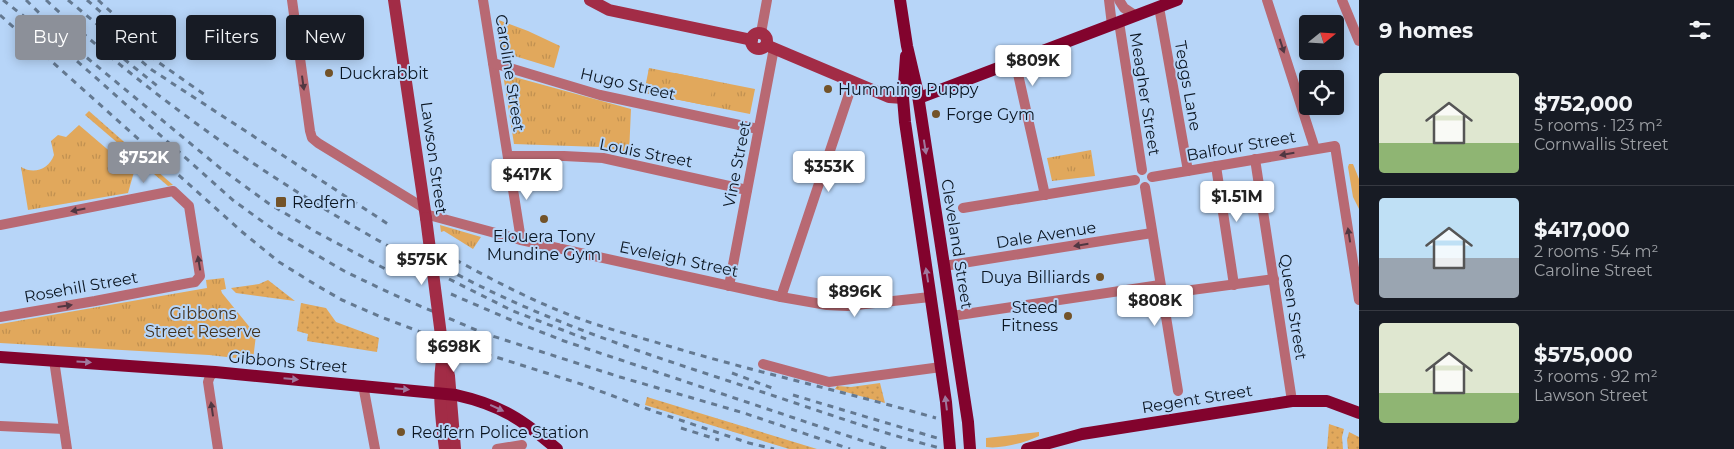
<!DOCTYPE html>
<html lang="en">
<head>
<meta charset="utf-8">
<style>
  body { margin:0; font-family:Montserrat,sans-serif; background:#20242c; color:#f1f3f6; height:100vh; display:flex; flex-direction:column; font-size:19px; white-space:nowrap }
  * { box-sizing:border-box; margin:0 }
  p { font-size:16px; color:#9ea1a6 }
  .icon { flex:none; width:28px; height:28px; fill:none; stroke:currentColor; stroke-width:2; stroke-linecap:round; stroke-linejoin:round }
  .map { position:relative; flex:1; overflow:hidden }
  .details { display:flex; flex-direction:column; background:#171b24; width:375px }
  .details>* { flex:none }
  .top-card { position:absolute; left:15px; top:15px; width:475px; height:45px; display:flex; gap:10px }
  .needle { width:32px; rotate:72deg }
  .tools { position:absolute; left:1299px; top:15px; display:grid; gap:10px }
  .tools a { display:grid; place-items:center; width:45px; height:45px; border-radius:5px; background:#171b24; box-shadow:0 2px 12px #0003; font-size:25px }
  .price { position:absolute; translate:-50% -42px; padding:0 11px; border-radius:5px; background:#fff; color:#222; font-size:16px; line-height:32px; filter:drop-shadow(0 1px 2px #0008) }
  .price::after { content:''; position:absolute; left:50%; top:30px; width:15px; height:11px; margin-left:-8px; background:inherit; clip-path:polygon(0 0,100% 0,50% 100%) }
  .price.selected { background:#8c9099; color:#fff }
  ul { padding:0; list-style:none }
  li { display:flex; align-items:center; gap:15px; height:125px; padding:0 20px }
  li+li { border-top:1px solid #363941 }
  li span { display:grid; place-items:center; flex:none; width:140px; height:100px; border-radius:5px; color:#555 }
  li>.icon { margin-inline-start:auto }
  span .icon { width:60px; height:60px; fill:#fffc; stroke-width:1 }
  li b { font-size:21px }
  h2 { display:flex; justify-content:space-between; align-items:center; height:60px; padding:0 20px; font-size:21px }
  .tag { padding:0 18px; border-radius:5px; background:#171b24; box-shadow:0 2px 12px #0003; font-size:18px; line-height:45px }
  .tag.selected { background:#8c9099; color:#fff }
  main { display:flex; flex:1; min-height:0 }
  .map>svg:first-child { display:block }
  .grass { fill:url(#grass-dots) }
  .park { fill:url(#park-tufts) }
  .garden { fill:#e1a85c }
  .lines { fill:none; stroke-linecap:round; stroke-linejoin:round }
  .street { stroke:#b86973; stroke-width:10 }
  .secondary { stroke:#a22c46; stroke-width:12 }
  .primary { stroke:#82032d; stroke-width:12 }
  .rail { stroke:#647991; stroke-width:3; stroke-dasharray:6 6; stroke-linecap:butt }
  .secondary-bridge { stroke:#a22c46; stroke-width:12 }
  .oneway { fill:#503742 }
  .oneway2 { fill:#9f779d }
  .poi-dot { fill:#735329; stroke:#b7d5f8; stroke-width:2 }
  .labels { text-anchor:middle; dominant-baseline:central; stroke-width:4; stroke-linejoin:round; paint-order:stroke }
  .poi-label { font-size:16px; fill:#0b1622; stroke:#b7d5f8; text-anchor:start }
  .street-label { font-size:16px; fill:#0b1622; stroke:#b7d5f8 }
  .park-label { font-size:16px; fill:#43331f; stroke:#b7d5f8 }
</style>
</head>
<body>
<main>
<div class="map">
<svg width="1359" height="449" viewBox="0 0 1359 449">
  <defs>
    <pattern id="grass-dots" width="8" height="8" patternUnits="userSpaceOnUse" patternTransform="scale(1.25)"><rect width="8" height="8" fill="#e1a85c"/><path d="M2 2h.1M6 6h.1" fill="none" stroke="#c09050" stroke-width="1.8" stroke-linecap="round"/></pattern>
    <pattern id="park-tufts" width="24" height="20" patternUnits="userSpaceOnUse" patternTransform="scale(1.25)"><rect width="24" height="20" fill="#e1a85c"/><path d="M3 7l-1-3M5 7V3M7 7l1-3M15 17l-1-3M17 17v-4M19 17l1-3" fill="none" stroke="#c09050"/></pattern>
  </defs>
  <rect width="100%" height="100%" fill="#b7d5f8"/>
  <g class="grass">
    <polygon points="89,111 173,185 168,186 85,115"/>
    <polygon points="268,280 295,301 236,293 231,288 259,284"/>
    <polygon points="301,303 326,308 336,322 379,338 377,352 307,341 308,334 297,331"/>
    <polygon points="880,383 885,403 835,389 837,386 851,387"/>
    <polygon points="647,397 817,449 789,449 776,445 645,405"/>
    <polygon points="1329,424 1344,429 1342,437 1343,449 1327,449"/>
    <polygon points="1349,432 1359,437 1359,449 1348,449 1347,440"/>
  </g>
  <g class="park">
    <polygon points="496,19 528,31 560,46 554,68 501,52"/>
    <polygon points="344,29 346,40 304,47 302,36"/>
    <polygon points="649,68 755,89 750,114 644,93"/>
    <polygon points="503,74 631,109 629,154 600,147 514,144"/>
    <path d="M79,125L134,172L128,193L28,210L21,167C34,175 49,169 54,155L51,141L58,135L66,137Z"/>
    <polygon points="1091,150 1095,176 1052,181 1047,158"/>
    <polygon points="440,225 481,237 473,249 444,231 441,232"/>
    <polygon points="224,278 226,289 221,290 222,293 256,335 253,360 209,355 0,343 0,324 207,288 206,280"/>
  </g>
  <g class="garden">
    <polygon points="675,73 714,81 709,106 670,98"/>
    <polygon points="1349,164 1353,164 1359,179 1359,209 1353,197 1348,167"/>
    <path d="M1039,432V436C1024,443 1002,449 986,447V438Z"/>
  </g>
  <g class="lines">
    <g class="street">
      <polyline points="292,0 310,131 312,138 318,143 424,208"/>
      <polyline points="483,0 521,240"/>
      <polyline points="1109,0 1112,25"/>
      <polyline points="1119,0 1124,8 1136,16"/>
      <polyline points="1267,0 1315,149"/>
      <polyline points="1342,0 1359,41"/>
      <polyline points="1159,7 1188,171"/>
      <polyline points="1119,22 1142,170"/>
      <polyline points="761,33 767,0"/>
      <polyline points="1020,60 1018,74 1045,195"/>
      <polyline points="493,63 600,95 758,129"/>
      <polyline points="508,156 564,156 603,158 747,190"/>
      <polyline points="1255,159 1292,401"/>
      <polyline points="1216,166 1234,285"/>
      <polyline points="1152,177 1335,146 1359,300"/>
      <polyline points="1145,187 1178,391"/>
      <polyline points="963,208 1135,180"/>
      <polyline points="425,214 521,240 781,297 827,305 847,306 930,297"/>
      <polyline points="0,225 173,191 189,206 200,276 195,282 189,283 95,301 0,317"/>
      <polyline points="944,266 1152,233"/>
      <polyline points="729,286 774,48"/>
      <polyline points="1162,294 1274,279"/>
      <polyline points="781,297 853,82"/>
      <polyline points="952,316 1160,285"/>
      <polyline points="54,360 67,449"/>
      <polyline points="763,364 829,382 941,367"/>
      <polyline points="215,372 210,376 208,382 218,449"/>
      <polyline points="363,385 375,449"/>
      <polyline points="0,426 64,429"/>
      <polyline points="497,449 522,445"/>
    </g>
    <g class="secondary">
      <polyline points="394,0 426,218"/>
      <polyline points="590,0 609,10 752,40"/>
      <circle cx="759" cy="41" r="8"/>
      <polyline points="766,45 889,97 903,98"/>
      <polyline points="443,351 449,376 455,449"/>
      <path d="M442,359C438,389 441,419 445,449"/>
    </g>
    <g class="primary">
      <polyline points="900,0 907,46 917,89 968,422 970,449"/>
      <polyline points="906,56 903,98 905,122 946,402 950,449"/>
      <polyline points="919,98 1177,0"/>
      <path d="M0,357L215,372L456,395C501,405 523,420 557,449"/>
      <polyline points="1027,449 1082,434 1292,401 1327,401 1359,413"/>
    </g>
    <g class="rail">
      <polyline points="3,0 49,36 234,201 277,232 346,272 390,293 483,333 620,377 744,413 850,449"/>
      <polyline points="26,0 74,47 220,168 268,203 316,232 393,273"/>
      <path d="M46,0C149,96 268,179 390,247"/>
      <polyline points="68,0 152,70 391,226"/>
      <polyline points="87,0 158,62 205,95"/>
      <polyline points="98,0 120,20"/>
      <polyline points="0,15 241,231 279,262 316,285 342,300 381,317 439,339 581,384 656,412 749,443 774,449"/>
      <polyline points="124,59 161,89"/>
      <path d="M445,254C487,277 530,300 575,317C604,328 635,336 665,345C755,372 846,392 936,418"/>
      <path d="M447,269C541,320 643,353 744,386C809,407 873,431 940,448"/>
      <polyline points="449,279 513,311 586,339"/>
      <polyline points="451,294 511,320 564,341 887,449"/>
      <polyline points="732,373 772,388"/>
      <polyline points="793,395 937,438"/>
      <polyline points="681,428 719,440"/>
    </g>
    <polyline class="secondary-bridge" points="426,218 443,351"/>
  </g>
  <defs><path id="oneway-solid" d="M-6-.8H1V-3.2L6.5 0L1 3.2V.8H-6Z" transform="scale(1.25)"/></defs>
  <g class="oneway">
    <use href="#oneway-solid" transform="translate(1282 46) rotate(72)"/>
    <use href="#oneway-solid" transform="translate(303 83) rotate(82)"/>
    <use href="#oneway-solid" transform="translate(1287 154) rotate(170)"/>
    <use href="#oneway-solid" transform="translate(78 210) rotate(169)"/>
    <use href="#oneway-solid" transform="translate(1349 235) rotate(-99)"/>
    <use href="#oneway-solid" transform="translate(1081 245) rotate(171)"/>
    <use href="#oneway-solid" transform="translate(199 263) rotate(-99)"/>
    <use href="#oneway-solid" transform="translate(65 306) rotate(-8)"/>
    <use href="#oneway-solid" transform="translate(212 409) rotate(-98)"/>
  </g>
  <g class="oneway2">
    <use href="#oneway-solid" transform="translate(925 147) rotate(81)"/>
    <use href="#oneway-solid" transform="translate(927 275) rotate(-99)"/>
    <use href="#oneway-solid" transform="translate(84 362) rotate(4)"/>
    <use href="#oneway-solid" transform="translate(291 379) rotate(5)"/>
    <use href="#oneway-solid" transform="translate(402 389) rotate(5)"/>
    <use href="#oneway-solid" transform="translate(946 403) rotate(-97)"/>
    <use href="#oneway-solid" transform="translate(497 408) rotate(25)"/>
  </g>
  <g class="poi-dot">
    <circle cx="329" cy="73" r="5"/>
    <circle cx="828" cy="89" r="5"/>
    <circle cx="936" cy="114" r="5"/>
    <rect x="275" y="196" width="12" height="12" rx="2.5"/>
    <circle cx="544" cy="219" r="5"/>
    <circle cx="1100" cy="277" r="5"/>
    <circle cx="1068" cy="316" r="5"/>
    <circle cx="401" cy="432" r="5"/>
  </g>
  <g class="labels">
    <g class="poi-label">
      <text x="339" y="73">Duckrabbit</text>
      <text x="838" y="89">Humming Puppy</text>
      <text x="946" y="114">Forge Gym</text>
      <text x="292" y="202">Redfern</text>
      <text x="544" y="236" text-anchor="middle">Elouera Tony<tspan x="544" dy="18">Mundine Gym</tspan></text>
      <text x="1090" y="277" text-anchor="end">Duya Billiards</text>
      <text x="1058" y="307" text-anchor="end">Steed<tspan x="1058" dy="18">Fitness</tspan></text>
      <text x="411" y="432">Redfern Police Station</text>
    </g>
    <g class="street-label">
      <text transform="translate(510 73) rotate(81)">Caroline Street</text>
      <text transform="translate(628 84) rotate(13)">Hugo Street</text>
      <text transform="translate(1188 86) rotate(80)">Teggs Lane</text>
      <text transform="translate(1145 94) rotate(81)">Meagher Street</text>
      <text transform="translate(1241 146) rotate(-10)">Balfour Street</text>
      <text transform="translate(646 153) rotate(11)">Louis Street</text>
      <text transform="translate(434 158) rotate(82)">Lawson Street</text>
      <text transform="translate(737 164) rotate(-79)">Vine Street</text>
      <text transform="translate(1046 235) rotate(-9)">Dale Avenue</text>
      <text transform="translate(957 244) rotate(81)">Cleveland Street</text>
      <text transform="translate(679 259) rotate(12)">Eveleigh Street</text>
      <text transform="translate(81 287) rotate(-10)">Rosehill Street</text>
      <text transform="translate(1293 307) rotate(81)">Queen Street</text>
      <text transform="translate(288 362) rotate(5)">Gibbons Street</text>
      <text transform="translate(1197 399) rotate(-9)">Regent Street</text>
    </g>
    <g class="park-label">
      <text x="203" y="313">Gibbons<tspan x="203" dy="18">Street Reserve</tspan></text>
    </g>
  </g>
</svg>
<div class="tools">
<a><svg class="needle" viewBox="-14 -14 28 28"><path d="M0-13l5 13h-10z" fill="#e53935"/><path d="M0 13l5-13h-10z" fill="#9ea1a6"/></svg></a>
<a><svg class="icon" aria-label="locate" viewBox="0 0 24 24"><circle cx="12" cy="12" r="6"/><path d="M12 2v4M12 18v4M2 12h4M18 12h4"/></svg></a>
</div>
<b class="price" style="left:1033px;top:87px">$809K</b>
<b class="price selected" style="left:144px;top:184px">$752K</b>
<b class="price" style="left:829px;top:193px">$353K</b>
<b class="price" style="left:527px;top:201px">$417K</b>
<b class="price" style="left:1237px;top:223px">$1.51M</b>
<b class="price" style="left:422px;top:286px">$575K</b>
<b class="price" style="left:855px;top:318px">$896K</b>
<b class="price" style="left:1155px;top:327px">$808K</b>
<b class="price" style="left:454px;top:373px">$698K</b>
<div class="top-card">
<a class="tag selected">Buy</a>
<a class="tag">Rent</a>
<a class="tag">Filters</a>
<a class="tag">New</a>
</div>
</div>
<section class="details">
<h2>9 homes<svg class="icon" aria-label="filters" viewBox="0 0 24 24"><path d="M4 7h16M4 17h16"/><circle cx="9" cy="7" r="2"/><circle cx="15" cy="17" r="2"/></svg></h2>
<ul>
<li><span style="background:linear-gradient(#dfe7d0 70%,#8fb573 0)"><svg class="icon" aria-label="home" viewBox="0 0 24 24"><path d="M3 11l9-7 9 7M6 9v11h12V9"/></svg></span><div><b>$752,000</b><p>5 rooms · 123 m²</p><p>Cornwallis Street</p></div></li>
<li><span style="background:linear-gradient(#bfe0f5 60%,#9aa5b1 0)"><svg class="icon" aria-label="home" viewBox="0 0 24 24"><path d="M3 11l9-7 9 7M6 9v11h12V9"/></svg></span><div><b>$417,000</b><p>2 rooms · 54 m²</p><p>Caroline Street</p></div></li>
<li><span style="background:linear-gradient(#dfe7d0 70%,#8fb573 0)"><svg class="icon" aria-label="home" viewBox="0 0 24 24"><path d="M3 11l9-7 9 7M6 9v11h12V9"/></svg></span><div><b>$575,000</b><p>3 rooms · 92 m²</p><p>Lawson Street</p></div></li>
</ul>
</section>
</main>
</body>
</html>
